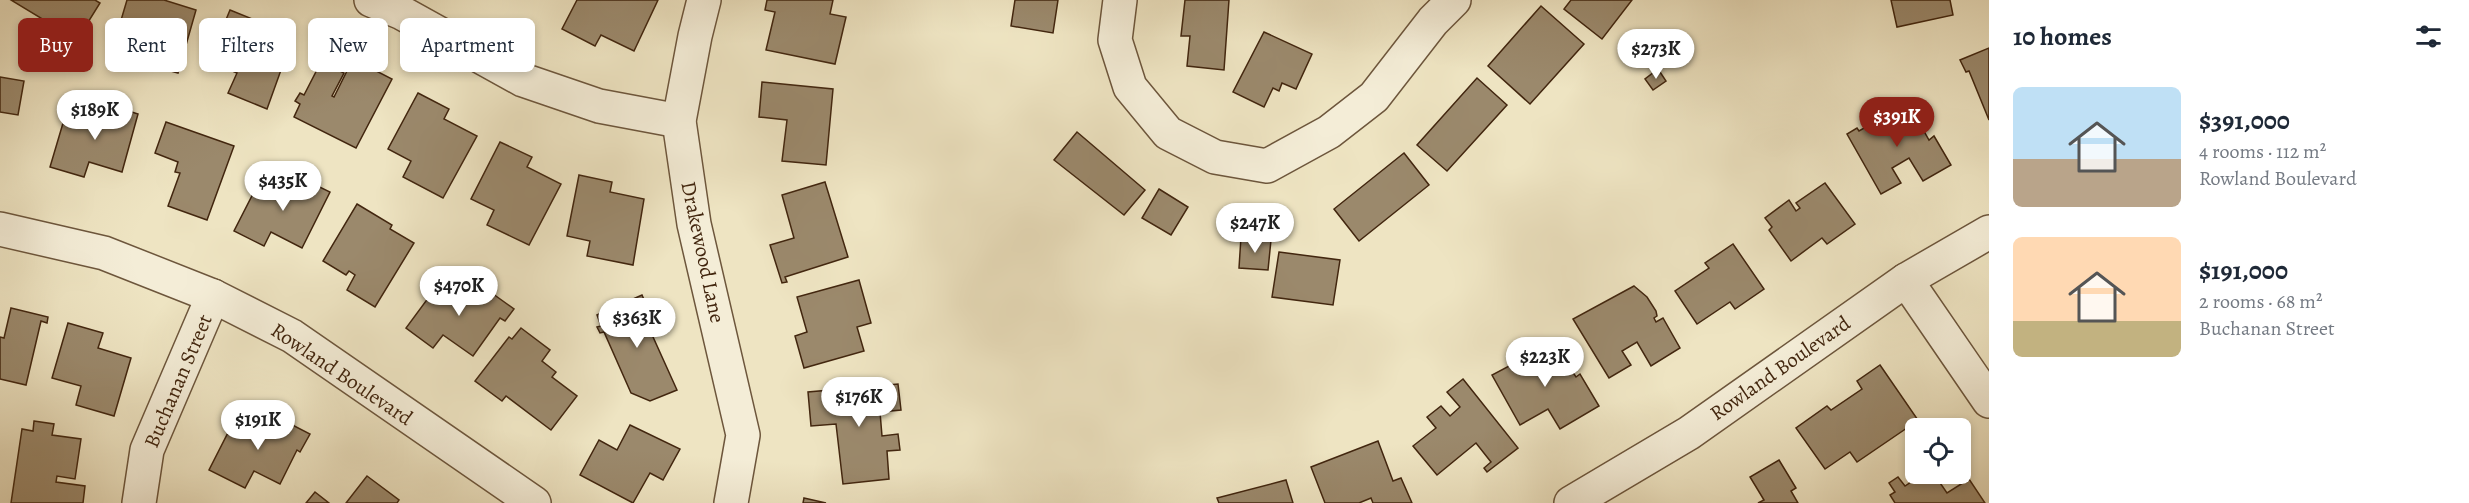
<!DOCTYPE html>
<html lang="en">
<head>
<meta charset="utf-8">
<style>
  body { margin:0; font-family:Alegreya,serif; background:#f2f2f3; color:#1f2937; height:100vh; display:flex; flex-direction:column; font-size:22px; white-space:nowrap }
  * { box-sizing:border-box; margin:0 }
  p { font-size:20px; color:#747a83 }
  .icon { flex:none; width:33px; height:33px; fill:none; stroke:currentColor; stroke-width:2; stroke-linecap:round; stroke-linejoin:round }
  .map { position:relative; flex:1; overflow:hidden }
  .sheet { display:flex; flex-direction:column; background:#fff; width:480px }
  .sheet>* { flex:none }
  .guide { position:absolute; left:18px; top:18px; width:570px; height:54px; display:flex; gap:12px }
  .controls { position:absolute; left:1905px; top:418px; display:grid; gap:12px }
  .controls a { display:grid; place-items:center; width:66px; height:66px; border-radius:9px; background:#fff; box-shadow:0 3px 9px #0003; font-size:30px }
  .price { position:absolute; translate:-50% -51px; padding:0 14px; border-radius:21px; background:#fff; color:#222; font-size:20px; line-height:39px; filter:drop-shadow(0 2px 3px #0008) }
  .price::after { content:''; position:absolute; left:50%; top:36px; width:18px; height:14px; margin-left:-9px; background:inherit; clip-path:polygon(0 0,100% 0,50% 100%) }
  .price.selected { background:#8f2418; color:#fff }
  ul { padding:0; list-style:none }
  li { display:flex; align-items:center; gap:18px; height:150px; padding:0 24px }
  li span { display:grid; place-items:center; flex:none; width:168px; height:120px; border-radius:9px; color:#555 }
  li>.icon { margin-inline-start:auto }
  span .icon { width:72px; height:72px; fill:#fffc; stroke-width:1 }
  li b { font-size:26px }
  h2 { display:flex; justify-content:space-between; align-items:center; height:72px; padding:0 24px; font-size:26px }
  .pill { padding:0 21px; border-radius:9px; background:#fff; box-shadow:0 3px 9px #0003; font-size:21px; line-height:54px }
  .pill.selected { background:#8f2418; color:#fff }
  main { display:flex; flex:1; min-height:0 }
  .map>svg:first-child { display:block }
  .building { fill:#9b896c; stroke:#42260f; stroke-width:1.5 }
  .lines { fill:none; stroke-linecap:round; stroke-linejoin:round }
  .minor-casing { stroke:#6d563c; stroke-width:36 }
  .minor { stroke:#f4edd7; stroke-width:33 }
  .labels { text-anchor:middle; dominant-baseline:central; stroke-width:6; stroke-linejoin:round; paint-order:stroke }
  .street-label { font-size:21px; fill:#42260f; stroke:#f4edd7 }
</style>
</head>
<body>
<main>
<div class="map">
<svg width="1989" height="503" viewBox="0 0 1989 503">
  <rect width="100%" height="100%" fill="#eee4c2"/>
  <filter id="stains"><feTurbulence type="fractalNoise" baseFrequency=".00333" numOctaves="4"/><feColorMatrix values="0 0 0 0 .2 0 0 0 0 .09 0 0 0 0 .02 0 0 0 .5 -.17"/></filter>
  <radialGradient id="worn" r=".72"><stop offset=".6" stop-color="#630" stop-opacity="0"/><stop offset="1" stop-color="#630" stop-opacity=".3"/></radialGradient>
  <g class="building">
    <polygon points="11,0 95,0 100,3 77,40"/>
    <polygon points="127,0 164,0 196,10 178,73 132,60 137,44 116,37"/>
    <polygon points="577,0 658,0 634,51 601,35 595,46 562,29"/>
    <polygon points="767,0 833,0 830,14 846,17 835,64 766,50 775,12 765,10"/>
    <polygon points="1015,0 1058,0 1053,33 1011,26"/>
    <polygon points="1185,0 1229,0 1224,70 1187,66 1190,36 1181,36"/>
    <polygon points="1571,0 1632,0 1602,39 1564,9"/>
    <polygon points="1891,0 1950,0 1953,15 1897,27"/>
    <polygon points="1541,6 1584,44 1530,104 1488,66"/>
    <polygon points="230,10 262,23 258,32 290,45 267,109 228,93 237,73 209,61"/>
    <polygon points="1264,32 1312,54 1296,89 1282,83 1279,91 1273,88 1264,107 1233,92"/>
    <polygon points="1989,48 1989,120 1969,71 1966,72 1960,60"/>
    <polygon points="353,59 392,79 356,148 294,117 300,104 295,101 300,93 304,95 321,62 344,73 332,96 334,97"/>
    <polygon points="1658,69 1666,81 1653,90 1645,79"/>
    <polygon points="0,77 24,81 18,115 0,112"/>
    <polygon points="1477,78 1507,105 1447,171 1417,145"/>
    <polygon points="762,82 833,89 826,165 782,161 787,120 759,117"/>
    <polygon points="418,93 449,109 444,119 477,136 443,198 403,177 411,161 388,149"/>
    <polygon points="100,102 138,114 122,172 89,162 84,177 50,167 66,113 94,121"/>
    <polygon points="1908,103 1929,140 1934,136 1951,165 1923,181 1909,158 1892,168 1901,183 1881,194 1847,134 1857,128 1859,131"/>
    <polygon points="166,122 234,146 207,220 168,206 180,173 175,172 178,162 155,153"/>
    <polygon points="1077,132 1145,190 1124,215 1054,160"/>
    <polygon points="500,142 532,157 527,167 561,184 529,245 487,225 494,210 471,199"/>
    <polygon points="1404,153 1429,185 1359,241 1334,209"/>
    <polygon points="293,174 330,192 302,248 271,232 264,246 234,231 259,182 283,194"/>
    <polygon points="579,175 612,182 610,192 644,199 633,265 587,256 590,241 567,236"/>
    <polygon points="825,182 848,257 785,277 787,282 782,283 770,245 794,238 782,195"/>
    <polygon points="1825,183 1855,224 1827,244 1822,238 1791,261 1769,230 1772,227 1765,218 1789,200 1796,211 1800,208 1796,203"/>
    <polygon points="1159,189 1188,207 1171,235 1142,218"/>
    <polygon points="357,204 392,225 390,229 414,243 375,307 347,290 355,275 349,271 346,275 323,261"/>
    <polygon points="1241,237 1271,240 1268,270 1239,268"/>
    <polygon points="1733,244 1764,289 1735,309 1730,302 1697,324 1675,291 1709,268 1705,263"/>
    <polygon points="1279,252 1340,260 1333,305 1272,297"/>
    <polygon points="859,280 871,323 857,327 864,351 804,368 795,336 807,332 797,297"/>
    <polygon points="475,281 514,309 505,321 500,318 473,356 443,335 433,348 406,328 440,282 462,298"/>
    <polygon points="1634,286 1647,297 1656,311 1657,316 1654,318 1656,322 1663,318 1680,348 1651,366 1637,342 1622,351 1631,365 1609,378 1573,319"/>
    <polygon points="642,295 655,325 649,328 677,390 650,401 631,393 604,332 600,333 597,327 601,326 597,315"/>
    <polygon points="11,308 48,317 47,323 41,321 26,385 0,379 0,337 4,338"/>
    <polygon points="68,323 103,333 98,348 131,358 114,416 76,405 81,386 52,378"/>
    <polygon points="521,328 550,350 542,361 556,372 552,377 577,396 551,430 506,396 502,401 475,381 509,337 512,339"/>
    <polygon points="1553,343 1576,377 1580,374 1599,406 1560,429 1548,409 1520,425 1492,375"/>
    <polygon points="1880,365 1920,423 1909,431 1907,428 1857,462 1850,452 1825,469 1796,428 1827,406 1831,410 1862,389 1857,381"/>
    <polygon points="1463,379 1518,448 1487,472 1484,468 1491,462 1476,443 1437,475 1413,446 1436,428 1427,417 1441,406 1450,416 1460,407 1447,392"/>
    <polygon points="898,384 901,410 880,412 882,436 898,434 900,450 887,451 889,479 843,484 836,424 811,426 808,392"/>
    <polygon points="237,415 270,431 277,417 310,434 300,452 297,450 280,484 254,471 245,488 209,470"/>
    <polygon points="34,421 54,424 52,435 81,439 75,479 57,476 56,482 85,486 83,503 11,503 22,429 33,431"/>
    <polygon points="630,425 680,449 663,480 650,473 633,503 580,475 599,440 617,450"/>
    <polygon points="1378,441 1393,481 1401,478 1412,503 1373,503 1371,498 1359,503 1325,503 1311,467"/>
    <polygon points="1779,460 1796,488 1791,491 1798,503 1758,503 1764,500 1750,477"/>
    <polygon points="1923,474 1934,474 1947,493 1969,479 1985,503 1895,503 1890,495 1895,492 1889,483 1898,477 1905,486"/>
    <polygon points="367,476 399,500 397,503 346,503"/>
    <polygon points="1286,480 1293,503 1219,503 1217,498"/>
    <polygon points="315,492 329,503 306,503"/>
    <polygon points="804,498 826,503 803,503"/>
  </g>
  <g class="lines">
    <defs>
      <g id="minor">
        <polyline points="371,0 402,13 523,80 599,106 679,121"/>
        <polyline points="704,0 695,36 679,121 694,224 743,435 731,503"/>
        <polyline points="1120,0 1115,40 1130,87 1168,133 1215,157 1267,166 1329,132 1374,97 1433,21 1454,0"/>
        <polyline points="0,229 104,253 213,296 292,336 534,503"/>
        <polyline points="1906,280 1989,401"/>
        <polyline points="139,503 147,450 213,296"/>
        <polyline points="1571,503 1689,433 1906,280 1989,232"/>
      </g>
    </defs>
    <use href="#minor" class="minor-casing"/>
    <use href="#minor" class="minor"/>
  </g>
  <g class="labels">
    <g class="street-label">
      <text transform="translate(703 252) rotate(78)">Drakewood Lane</text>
      <text transform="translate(1780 368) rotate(-35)">Rowland Boulevard</text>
      <text transform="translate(342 374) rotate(34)">Rowland Boulevard</text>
      <text transform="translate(178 381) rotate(-67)">Buchanan Street</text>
    </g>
  </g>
  <rect width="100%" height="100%" filter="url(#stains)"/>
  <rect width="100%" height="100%" fill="url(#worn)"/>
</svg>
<div class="controls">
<a><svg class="icon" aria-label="locate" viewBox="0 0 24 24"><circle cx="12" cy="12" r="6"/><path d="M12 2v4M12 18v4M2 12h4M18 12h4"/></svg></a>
</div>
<b class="price" style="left:1656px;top:80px">$273K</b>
<b class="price" style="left:95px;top:141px">$189K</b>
<b class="price selected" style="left:1897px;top:148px">$391K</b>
<b class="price" style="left:283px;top:212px">$435K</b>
<b class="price" style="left:1255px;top:254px">$247K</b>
<b class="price" style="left:459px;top:317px">$470K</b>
<b class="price" style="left:637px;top:349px">$363K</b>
<b class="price" style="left:1545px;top:388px">$223K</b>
<b class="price" style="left:859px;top:428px">$176K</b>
<b class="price" style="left:258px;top:451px">$191K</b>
<div class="guide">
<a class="pill selected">Buy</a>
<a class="pill">Rent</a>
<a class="pill">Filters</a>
<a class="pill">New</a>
<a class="pill">Apartment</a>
</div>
</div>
<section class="sheet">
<h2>10 homes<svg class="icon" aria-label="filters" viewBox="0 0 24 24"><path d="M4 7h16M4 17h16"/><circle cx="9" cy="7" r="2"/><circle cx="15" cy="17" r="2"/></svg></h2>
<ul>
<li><span style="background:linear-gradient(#bfe0f5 60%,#b9a48a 0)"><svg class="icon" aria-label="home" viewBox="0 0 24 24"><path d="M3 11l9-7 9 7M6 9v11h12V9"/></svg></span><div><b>$391,000</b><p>4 rooms · 112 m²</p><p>Rowland Boulevard</p></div></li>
<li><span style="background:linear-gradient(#ffd9b3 70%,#c2b280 0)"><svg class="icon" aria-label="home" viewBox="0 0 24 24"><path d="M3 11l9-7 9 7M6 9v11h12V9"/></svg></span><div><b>$191,000</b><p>2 rooms · 68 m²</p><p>Buchanan Street</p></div></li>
</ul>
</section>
</main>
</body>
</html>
